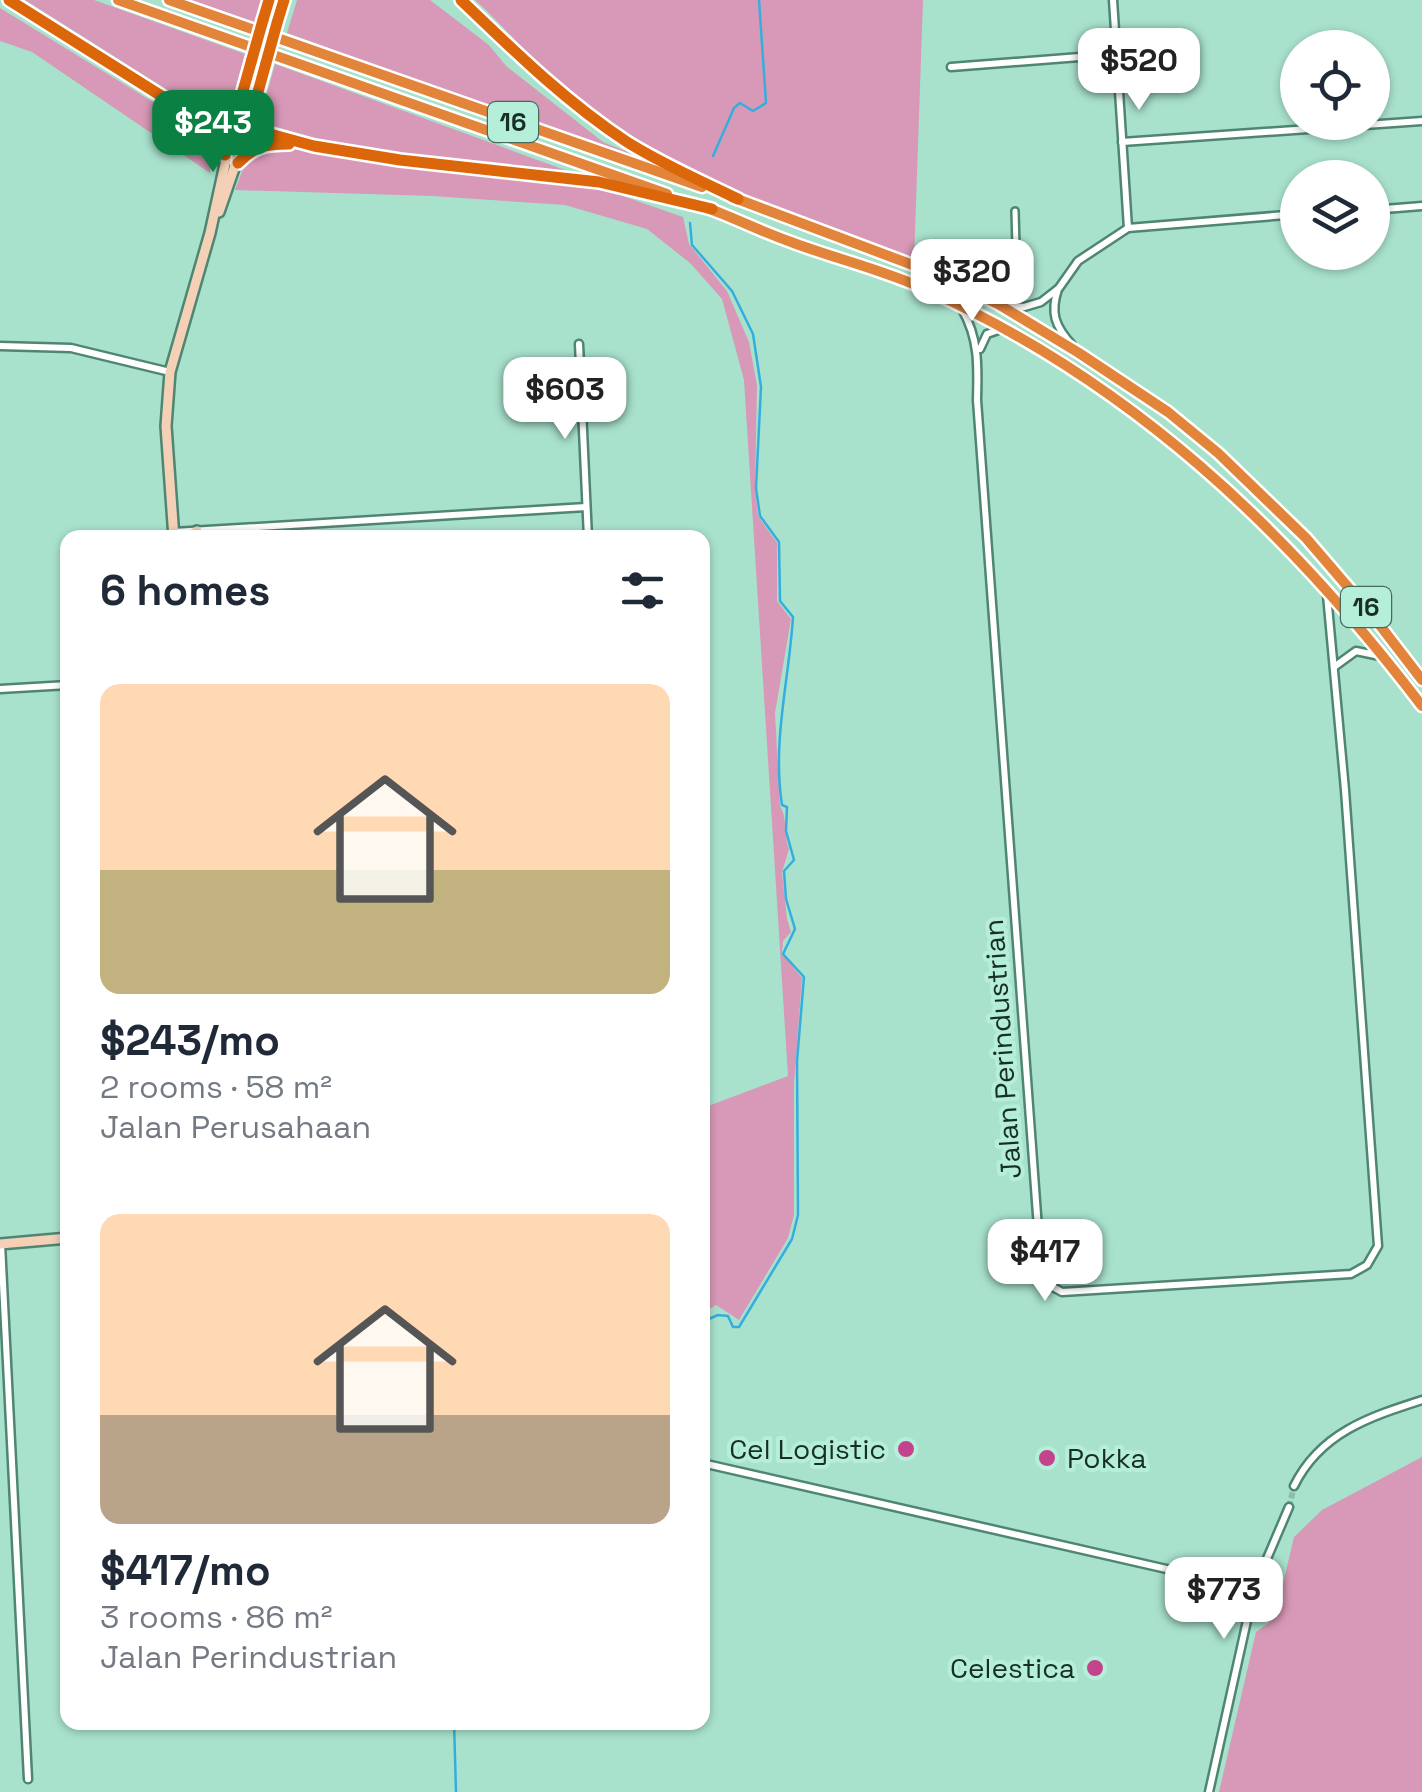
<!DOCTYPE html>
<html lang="en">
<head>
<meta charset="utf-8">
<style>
  body { margin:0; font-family:"Space Grotesk",sans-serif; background:#f2f2f3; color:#1f2937; height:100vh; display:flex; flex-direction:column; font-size:38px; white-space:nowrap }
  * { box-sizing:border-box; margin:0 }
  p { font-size:32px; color:#747a83 }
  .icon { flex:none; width:55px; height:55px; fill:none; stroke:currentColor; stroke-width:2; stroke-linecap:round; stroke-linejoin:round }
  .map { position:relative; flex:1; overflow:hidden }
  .drawer { position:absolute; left:60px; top:530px; width:650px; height:1200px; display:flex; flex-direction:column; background:#fff; border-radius:20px; box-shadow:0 2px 8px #0004 }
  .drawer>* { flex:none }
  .tools { position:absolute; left:1280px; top:30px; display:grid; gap:20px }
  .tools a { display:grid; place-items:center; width:110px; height:110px; border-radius:50%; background:#fff; box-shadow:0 2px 8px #0004; font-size:50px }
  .price { position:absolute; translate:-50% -85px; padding:0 22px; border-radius:20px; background:#fff; color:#222; font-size:32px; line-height:65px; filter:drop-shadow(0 2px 5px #0008) }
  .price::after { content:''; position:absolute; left:50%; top:60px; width:30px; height:22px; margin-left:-15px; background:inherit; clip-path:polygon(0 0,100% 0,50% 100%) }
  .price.active { background:#0b8043; color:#fff }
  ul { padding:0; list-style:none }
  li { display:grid; align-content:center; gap:20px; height:530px; padding:0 40px }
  li span { display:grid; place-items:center; height:310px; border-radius:20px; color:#555 }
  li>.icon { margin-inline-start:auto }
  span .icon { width:180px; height:180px; fill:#fffc; stroke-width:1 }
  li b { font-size:42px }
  h2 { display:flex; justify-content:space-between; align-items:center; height:120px; padding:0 40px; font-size:42px }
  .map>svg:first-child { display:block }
  .green { fill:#d799b7 }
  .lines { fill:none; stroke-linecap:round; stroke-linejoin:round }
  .stream { stroke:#36aedd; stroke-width:2.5 }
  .minor-tunnel { stroke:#8bbeab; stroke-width:6; stroke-dasharray:6 3; stroke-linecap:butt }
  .pedestrian-casing { stroke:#4f8672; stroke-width:10 }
  .minor-casing { stroke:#4f8672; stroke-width:11 }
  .secondary-casing { stroke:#4f8672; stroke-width:14 }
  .trunk-casing { stroke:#fff; stroke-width:15 }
  .motorway-casing { stroke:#fff; stroke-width:16 }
  .pedestrian { stroke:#fff; stroke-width:5 }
  .minor { stroke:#fff; stroke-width:6 }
  .secondary { stroke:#f4d1b6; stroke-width:9 }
  .trunk { stroke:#e3843b; stroke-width:10 }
  .motorway { stroke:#dc660a; stroke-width:11 }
  .motorway-bridge-casing { stroke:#fff; stroke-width:16; stroke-linecap:butt }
  .motorway-bridge { stroke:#dc660a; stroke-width:11 }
  .poi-dot { fill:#c4438d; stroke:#b5efd9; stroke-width:4 }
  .labels { text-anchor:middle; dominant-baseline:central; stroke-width:8; stroke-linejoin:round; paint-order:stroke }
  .shield { fill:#b5efd9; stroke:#47695c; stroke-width:2.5 }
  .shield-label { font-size:25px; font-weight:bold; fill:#182f27 }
  .street-label { font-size:28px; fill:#182f27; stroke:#b5efd9 }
  .poi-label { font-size:28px; fill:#182f27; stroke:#b5efd9; text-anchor:end }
</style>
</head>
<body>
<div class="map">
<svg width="1422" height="1792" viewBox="0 0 1422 1792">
  <rect width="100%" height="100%" fill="#a8e2cc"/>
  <g class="green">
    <polygon points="25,0 94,0 245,54 229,114 177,96"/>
    <polygon points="185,0 261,0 254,26"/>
    <polygon points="297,0 430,0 489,45 506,66 603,142 640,157 643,162 287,33"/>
    <path d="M475,0H923L914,261C793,215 674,180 572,97C537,68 509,30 475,0Z"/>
    <polygon points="0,8 202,132 211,144 210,173 32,52 0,41"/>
    <polygon points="275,64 587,178 350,148 259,122"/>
    <path d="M275,147L594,186L683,217L689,244L727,291L749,342L757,385L755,488L758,516L777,543V601L791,619L775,713L780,806C788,819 783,834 789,849L782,872L787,919L791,932L783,941L782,953L802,978L794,1084V1215L788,1238L739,1320L716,1305L703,1313V1108L788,1076L744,380L722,299L690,263L647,229L565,205L432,196L235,190L247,158Z"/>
    <polygon points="1422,1457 1422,1792 1219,1792 1256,1632 1275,1618 1294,1537 1322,1510"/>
  </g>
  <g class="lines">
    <g class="stream">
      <polyline points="713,156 734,108 740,103 753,111 766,103 759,0"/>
      <path d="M690,223L692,245L732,291L753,334L761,387L756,488L760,516L779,542L780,601L793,617C789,681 772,741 782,805L787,807L786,831L794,860L784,871L786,899L795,929L783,954L804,977L797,1061L798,1215L792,1239L739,1327H733L728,1316L718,1315L702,1322"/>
      <polyline points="454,1722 456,1792"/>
    </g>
    <polyline class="minor-tunnel" points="1289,1507 1294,1486"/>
    <defs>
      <polyline id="pedestrian" points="1015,211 1016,247"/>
      <g id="minor">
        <polyline points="1113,0 1128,228"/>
        <polyline points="951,67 1118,54"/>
        <polyline points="1122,142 1422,121"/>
        <polyline points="1372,210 1422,206"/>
        <path d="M1058,289C1050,313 1055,326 1072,345"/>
        <polyline points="1004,305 1024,307 1041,302 1059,288 1078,261 1128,228 1298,214"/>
        <path d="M962,309C979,339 978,366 977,400L1041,1269L1049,1285L1062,1292L1351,1274L1367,1265L1378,1246L1345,790L1327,595"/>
        <polyline points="579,344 588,538"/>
        <polyline points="0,346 71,348 170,372"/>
        <polyline points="980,349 987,334 1001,329"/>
        <polyline points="174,532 586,507"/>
        <polyline points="1334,667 1356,651 1380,656"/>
        <polyline points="0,689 68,685"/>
        <polyline points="1,1244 28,1779"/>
        <polyline points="702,1463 1254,1589"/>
        <path d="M1294,1486C1320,1433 1369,1417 1422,1400"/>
        <polyline points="1209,1792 1254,1589 1289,1507"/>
      </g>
      <g id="secondary">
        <polyline points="219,212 248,128"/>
        <polyline points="174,538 166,426 170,372 210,233 234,123"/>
        <polyline points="186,538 197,531"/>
        <polyline points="0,1244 68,1238"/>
      </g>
      <g id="trunk">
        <polyline points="118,0 667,194"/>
        <polyline points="169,0 702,187"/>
        <polyline points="732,197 934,273 998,304 1079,353 1168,412 1218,453 1306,538 1372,615 1422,680"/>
        <path d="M707,208C735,218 762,232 791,242C836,259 884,270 927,290C1131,382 1288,530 1422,706"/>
      </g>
      <g id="motorway">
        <polyline points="9,0 171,102 248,128 314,146 400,160 599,182 712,209"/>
        <path d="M461,0C513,50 566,102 627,142C662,164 701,181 738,199"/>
        <polyline points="263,20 269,0"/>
        <polyline points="277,23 284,0"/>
        <polyline points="184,112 209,129 225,155"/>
        <polyline points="234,123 252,59"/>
        <polyline points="248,128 266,63"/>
        <path d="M238,163C255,146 266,144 289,144"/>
      </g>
    </defs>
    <use href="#pedestrian" class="pedestrian-casing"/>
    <use href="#minor" class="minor-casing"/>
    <use href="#secondary" class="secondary-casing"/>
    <use href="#trunk" class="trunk-casing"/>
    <use href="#motorway" class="motorway-casing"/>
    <use href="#pedestrian" class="pedestrian"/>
    <use href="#minor" class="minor"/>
    <use href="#secondary" class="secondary"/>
    <use href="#trunk" class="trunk"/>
    <use href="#motorway" class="motorway"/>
    <defs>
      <g id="motorway-bridge">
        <polyline points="252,59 263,20"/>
        <polyline points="266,63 277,23"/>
      </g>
    </defs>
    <use href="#motorway-bridge" class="motorway-bridge-casing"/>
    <use href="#motorway-bridge" class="motorway-bridge"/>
  </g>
  <g class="poi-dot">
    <circle cx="906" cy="1449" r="10"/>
    <circle cx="1047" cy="1458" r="10"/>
    <circle cx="1095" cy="1668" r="10"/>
  </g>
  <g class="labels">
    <g class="shield">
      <rect x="488" y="102" width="50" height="40" rx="8"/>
      <rect x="1341" y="587" width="50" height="40" rx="8"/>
    </g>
    <g class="shield-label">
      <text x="513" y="122">16</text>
      <text x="1366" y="607">16</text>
    </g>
    <g class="street-label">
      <text transform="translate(1002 1049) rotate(-94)">Jalan Perindustrian</text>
    </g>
    <g class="poi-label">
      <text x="886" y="1449">Cel Logistic</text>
      <text x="1067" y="1458" text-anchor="start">Pokka</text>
      <text x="1075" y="1668">Celestica</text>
    </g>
  </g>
</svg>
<div class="tools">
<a><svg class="icon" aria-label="locate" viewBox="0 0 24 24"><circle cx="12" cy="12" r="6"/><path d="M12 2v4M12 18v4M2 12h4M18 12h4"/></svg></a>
<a><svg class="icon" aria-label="layers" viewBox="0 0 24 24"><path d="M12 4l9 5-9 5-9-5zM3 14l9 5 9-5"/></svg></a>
</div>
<b class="price" style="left:1139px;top:113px">$520</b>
<b class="price active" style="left:213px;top:175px">$243</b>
<b class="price" style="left:972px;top:324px">$320</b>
<b class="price" style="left:565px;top:442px">$603</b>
<b class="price" style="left:1045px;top:1304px">$417</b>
<b class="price" style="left:1224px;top:1642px">$773</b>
<section class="drawer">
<h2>6 homes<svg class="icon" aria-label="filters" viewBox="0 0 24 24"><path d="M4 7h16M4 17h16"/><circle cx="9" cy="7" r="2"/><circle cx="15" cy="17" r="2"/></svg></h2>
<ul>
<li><span style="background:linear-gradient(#ffd9b3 60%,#c2b280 0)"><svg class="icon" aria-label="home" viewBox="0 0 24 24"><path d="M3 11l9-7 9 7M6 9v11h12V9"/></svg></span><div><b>$243/mo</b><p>2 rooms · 58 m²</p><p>Jalan Perusahaan</p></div></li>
<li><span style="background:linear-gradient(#ffd9b3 65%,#b9a48a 0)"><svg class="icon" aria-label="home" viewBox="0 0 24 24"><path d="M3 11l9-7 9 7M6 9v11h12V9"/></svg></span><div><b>$417/mo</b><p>3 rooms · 86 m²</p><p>Jalan Perindustrian</p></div></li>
</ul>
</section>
</div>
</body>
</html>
